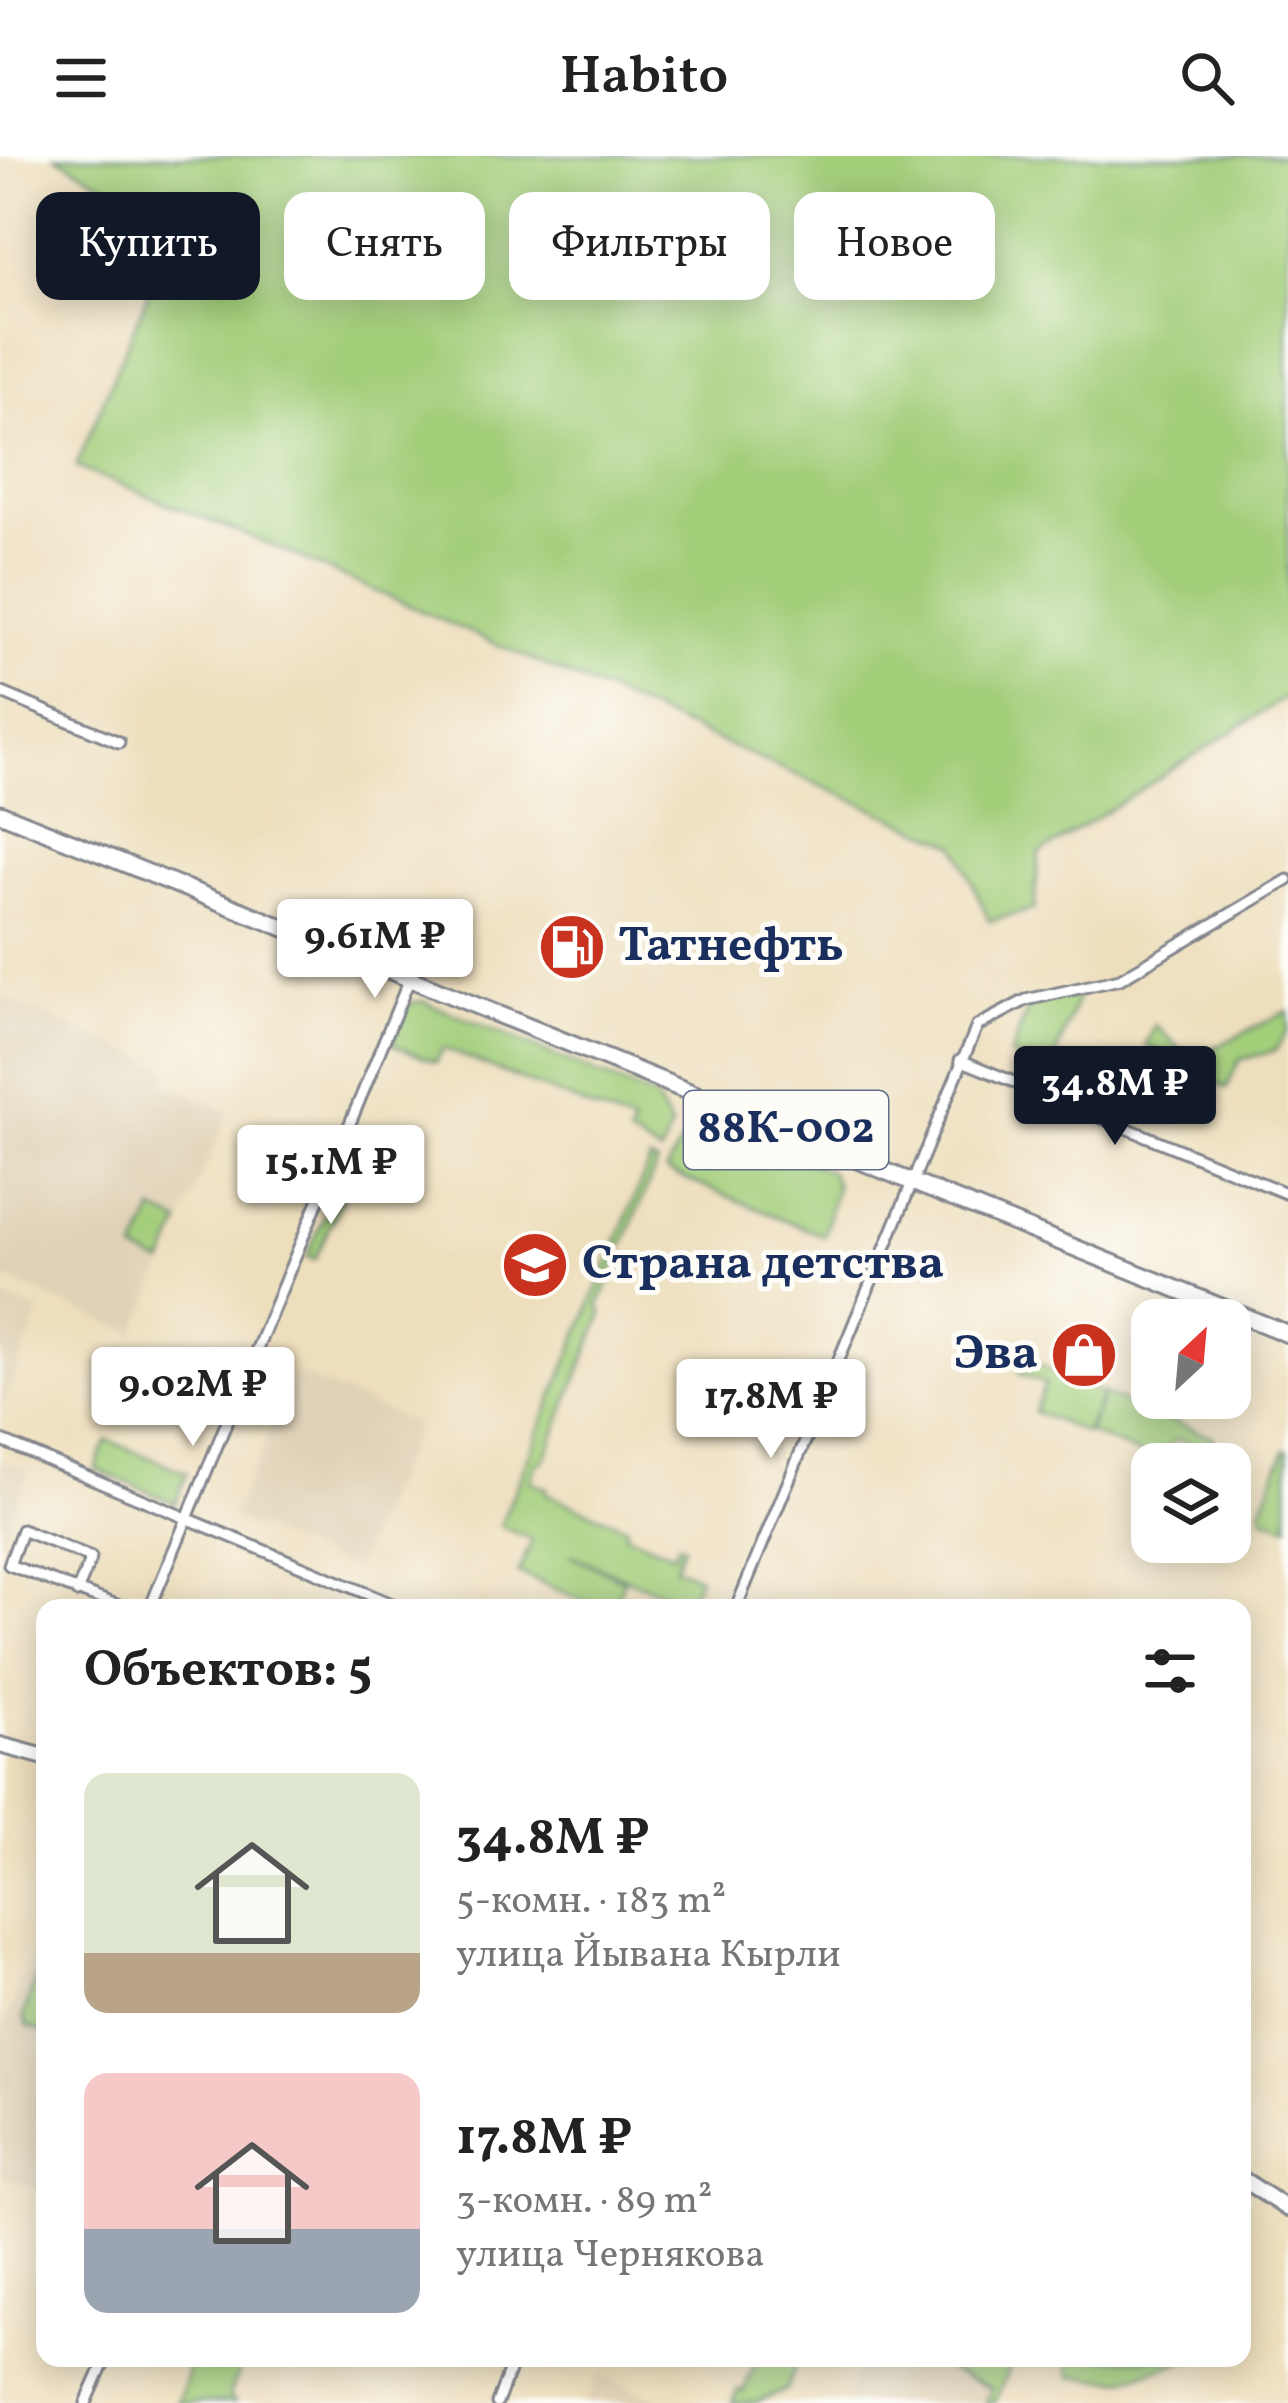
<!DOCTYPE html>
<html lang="ru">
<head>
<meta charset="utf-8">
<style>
  body { margin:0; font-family:Vollkorn,serif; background:#f6f6f6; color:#222; height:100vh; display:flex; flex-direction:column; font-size:45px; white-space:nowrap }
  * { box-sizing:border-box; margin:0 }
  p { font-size:39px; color:#767676 }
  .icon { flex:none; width:66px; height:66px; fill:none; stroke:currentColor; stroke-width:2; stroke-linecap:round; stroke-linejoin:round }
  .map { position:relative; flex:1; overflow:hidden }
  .panel { position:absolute; left:36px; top:1443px; width:1215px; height:768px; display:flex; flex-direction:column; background:#fff; border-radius:24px; box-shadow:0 6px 30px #0003 }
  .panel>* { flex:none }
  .hud { position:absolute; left:36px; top:36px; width:1218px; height:108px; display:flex; gap:24px }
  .needle { width:78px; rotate:26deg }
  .controls { position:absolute; left:1131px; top:1143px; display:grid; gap:24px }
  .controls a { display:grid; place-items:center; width:120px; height:120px; border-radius:24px; background:#fff; box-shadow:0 6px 30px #0003; font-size:60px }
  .price { position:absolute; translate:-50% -102px; padding:0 27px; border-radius:12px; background:#fff; color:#222; font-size:39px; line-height:78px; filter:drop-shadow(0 3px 6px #0008) }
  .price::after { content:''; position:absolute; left:50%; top:72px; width:36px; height:27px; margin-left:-18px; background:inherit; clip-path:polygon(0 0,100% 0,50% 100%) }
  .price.active { background:#111827; color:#fff }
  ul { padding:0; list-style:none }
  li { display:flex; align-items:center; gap:36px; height:300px; padding:0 48px }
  li span { display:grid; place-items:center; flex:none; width:336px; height:240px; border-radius:24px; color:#555 }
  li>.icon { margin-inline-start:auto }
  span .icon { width:144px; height:144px; fill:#fffc; stroke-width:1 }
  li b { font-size:51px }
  h2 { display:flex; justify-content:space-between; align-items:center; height:144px; padding:0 48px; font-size:51px }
  .chip { padding:0 42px; border-radius:24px; background:#fff; box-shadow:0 6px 30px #0003; font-size:42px; line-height:108px }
  .chip.active { background:#111827; color:#fff }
  header { display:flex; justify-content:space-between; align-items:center; height:156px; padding:0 48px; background:#fff; font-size:54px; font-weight:600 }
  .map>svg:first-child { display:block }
  .built { fill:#e0d2b6 }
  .green { fill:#a3ce7a; stroke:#5f7e6c; stroke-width:3 }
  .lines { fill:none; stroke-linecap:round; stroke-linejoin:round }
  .street-casing { stroke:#84868d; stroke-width:15 }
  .secondary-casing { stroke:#84868d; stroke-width:20 }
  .primary-casing { stroke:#84868d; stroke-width:21 }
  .street { stroke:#fff; stroke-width:9 }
  .secondary { stroke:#fff; stroke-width:14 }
  .primary { stroke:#fff; stroke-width:15 }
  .labels { text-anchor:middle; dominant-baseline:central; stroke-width:10; stroke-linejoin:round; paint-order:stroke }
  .shield { fill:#fdfcf7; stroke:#5f6c8c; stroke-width:3 }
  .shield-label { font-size:45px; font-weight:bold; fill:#1b2f5e }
  .poi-label { font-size:48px; font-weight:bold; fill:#1b2f5e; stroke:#fdfcf7; text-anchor:start }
</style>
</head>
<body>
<header><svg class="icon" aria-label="menu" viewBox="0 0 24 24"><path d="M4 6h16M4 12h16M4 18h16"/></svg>Habito<svg class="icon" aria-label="search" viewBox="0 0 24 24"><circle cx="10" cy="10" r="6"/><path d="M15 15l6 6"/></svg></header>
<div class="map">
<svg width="1288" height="2247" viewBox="0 0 1288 2247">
  <rect width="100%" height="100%" fill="#fdfcf7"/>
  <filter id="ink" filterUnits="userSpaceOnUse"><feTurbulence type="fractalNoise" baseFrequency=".00833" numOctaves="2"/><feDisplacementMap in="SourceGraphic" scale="24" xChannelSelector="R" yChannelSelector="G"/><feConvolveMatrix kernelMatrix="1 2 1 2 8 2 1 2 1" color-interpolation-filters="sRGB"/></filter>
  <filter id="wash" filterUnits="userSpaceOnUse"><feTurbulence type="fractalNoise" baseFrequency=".004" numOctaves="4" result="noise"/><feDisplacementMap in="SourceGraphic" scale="48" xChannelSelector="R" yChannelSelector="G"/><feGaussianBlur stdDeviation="2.7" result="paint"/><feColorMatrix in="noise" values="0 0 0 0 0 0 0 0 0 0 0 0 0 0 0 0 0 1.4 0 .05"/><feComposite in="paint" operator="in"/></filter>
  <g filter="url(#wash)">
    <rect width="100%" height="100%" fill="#eddebc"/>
    <g class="built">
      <polygon points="0,841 172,913 166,929 229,955 135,1178 0,1121"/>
      <polygon points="0,1139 40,1155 0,1258"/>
      <polygon points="295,1216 417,1269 354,1414 232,1361"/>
      <polygon points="0,1304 29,1316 0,1387"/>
      <polygon points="38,1785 45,1787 45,2036 0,2019 0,1881"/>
      <polygon points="864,2202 921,2202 992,2232 985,2247 845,2247"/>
      <polygon points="599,2218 668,2247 587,2247"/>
    </g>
    <g class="green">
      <polygon points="56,0 1288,0 1288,540 1039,698 1034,753 989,765 956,689 261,385 76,311 176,70"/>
      <polygon points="1080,836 1050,915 1010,899 1030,847"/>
      <polygon points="423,845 655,942 671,971 661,998 629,980 633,969 443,892 436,906 392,888 409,847"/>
      <polygon points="1288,855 1288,874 1275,895 1239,904 1227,932 1163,905 1165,898 1146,890 1155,869 1191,903"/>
      <path d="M720,967L831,1016L836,1030L824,1080L666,1015C678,988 688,968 720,967Z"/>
      <polygon points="350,999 359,1002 315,1104 307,1101"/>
      <polygon points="650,1004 657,1007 599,1149 603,1157 544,1305 537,1306 530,1325 547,1332 545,1337 627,1371 625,1378 673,1398 678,1387 683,1389 675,1411 699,1421 688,1447 570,1399 624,1424 613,1452 600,1452 518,1417 532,1384 500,1370"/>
      <polygon points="154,1055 181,1067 163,1108 135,1096"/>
      <polygon points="1027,1203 1102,1237 1086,1277 1034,1256 1045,1228 1019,1217"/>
      <polygon points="1103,1238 1213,1281 1207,1295 1178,1283 1163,1297 1188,1308 1165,1308 1088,1277"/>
      <polygon points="107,1284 187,1317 175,1347 95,1313"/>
      <polygon points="1285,1293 1288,1294 1288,1370 1263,1361 1261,1353"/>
      <polygon points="45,1795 45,1877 27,1870 23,1861"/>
      <polygon points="186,2202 244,2202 229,2240 235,2247 177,2247 187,2220"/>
      <polygon points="757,2202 799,2202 786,2234 756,2247 732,2247 737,2235 743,2236"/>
      <polygon points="921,2202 1009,2202 1011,2206 995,2247 986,2247 991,2232"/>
      <polygon points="1068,2202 1197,2202 1119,2224 1071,2220"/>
    </g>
  </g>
  <g filter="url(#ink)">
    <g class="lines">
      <defs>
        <g id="street">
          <polyline points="0,536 119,586"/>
          <polyline points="960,904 1288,1038"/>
          <polyline points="0,1284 401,1452"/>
          <polyline points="77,1436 91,1402 22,1374 9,1409 125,1452"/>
          <polyline points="150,1452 410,822"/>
          <polyline points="736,1452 977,870 1026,844 1120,823 1288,724"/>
          <polyline points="86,2247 106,2202"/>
          <polyline points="497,2247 514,2202"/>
        </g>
        <g id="secondary">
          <polyline points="0,1589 45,1601"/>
          <polyline points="1242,2023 1288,2053"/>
        </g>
        <polyline id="primary" points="0,657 1288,1178"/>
      </defs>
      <use href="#street" class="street-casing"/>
      <use href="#secondary" class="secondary-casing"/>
      <use href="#primary" class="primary-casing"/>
      <use href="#street" class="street"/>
      <use href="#secondary" class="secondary"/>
      <use href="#primary" class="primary"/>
    </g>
  </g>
  <defs>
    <symbol id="fuel-disc" viewBox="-11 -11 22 22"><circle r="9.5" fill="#c8321e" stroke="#fdfcf7"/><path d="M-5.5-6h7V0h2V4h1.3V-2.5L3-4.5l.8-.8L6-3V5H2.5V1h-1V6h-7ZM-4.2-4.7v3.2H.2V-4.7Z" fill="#fff"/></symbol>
    <symbol id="school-disc" viewBox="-11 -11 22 22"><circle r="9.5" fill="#c8321e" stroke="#fdfcf7"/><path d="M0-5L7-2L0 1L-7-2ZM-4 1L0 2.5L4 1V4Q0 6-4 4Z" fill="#fff"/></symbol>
    <symbol id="shop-disc" viewBox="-11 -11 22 22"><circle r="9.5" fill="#c8321e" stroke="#fdfcf7"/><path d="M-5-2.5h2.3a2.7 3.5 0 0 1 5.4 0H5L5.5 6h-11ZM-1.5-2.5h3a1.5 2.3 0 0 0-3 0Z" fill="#fff"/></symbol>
  </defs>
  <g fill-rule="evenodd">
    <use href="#fuel-disc" x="534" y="753" width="76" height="76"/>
    <use href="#school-disc" x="497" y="1071" width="76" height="76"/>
    <use href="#shop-disc" x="1046" y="1161" width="76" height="76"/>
  </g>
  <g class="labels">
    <rect class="shield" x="684" y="935" width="204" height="78" rx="9"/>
    <g class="shield-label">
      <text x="786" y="974">88К-002</text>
    </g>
    <g class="poi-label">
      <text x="618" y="791">Татнефть</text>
      <text x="582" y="1109">Страна детства</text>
      <text x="1038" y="1199" text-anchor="end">Эва</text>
    </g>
  </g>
</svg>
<div class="controls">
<a><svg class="needle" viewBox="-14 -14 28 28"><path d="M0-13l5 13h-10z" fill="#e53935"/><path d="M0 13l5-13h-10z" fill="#767676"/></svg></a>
<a><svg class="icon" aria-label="layers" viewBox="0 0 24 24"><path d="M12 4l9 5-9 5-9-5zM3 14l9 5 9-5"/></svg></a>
</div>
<b class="price" style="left:375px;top:845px">9.61M ₽</b>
<b class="price active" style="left:1115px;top:992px">34.8M ₽</b>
<b class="price" style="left:331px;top:1071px">15.1M ₽</b>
<b class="price" style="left:193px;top:1293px">9.02M ₽</b>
<b class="price" style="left:771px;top:1305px">17.8M ₽</b>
<div class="hud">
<a class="chip active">Купить</a>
<a class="chip">Снять</a>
<a class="chip">Фильтры</a>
<a class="chip">Новое</a>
</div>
<section class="panel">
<h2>Объектов: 5<svg class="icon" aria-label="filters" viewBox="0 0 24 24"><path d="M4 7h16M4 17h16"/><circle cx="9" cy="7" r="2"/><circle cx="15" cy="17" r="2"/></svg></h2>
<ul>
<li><span style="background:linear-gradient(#dfe7d0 75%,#b9a48a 0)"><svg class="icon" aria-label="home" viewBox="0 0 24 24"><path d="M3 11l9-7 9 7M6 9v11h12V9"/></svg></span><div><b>34.8M ₽</b><p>5-комн. · 183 m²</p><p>улица Йывана Кырли</p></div></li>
<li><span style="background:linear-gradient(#f6c9c9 65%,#9aa5b1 0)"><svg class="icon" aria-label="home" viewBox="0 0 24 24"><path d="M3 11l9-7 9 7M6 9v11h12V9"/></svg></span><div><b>17.8M ₽</b><p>3-комн. · 89 m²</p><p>улица Чернякова</p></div></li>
</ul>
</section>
</div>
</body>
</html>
